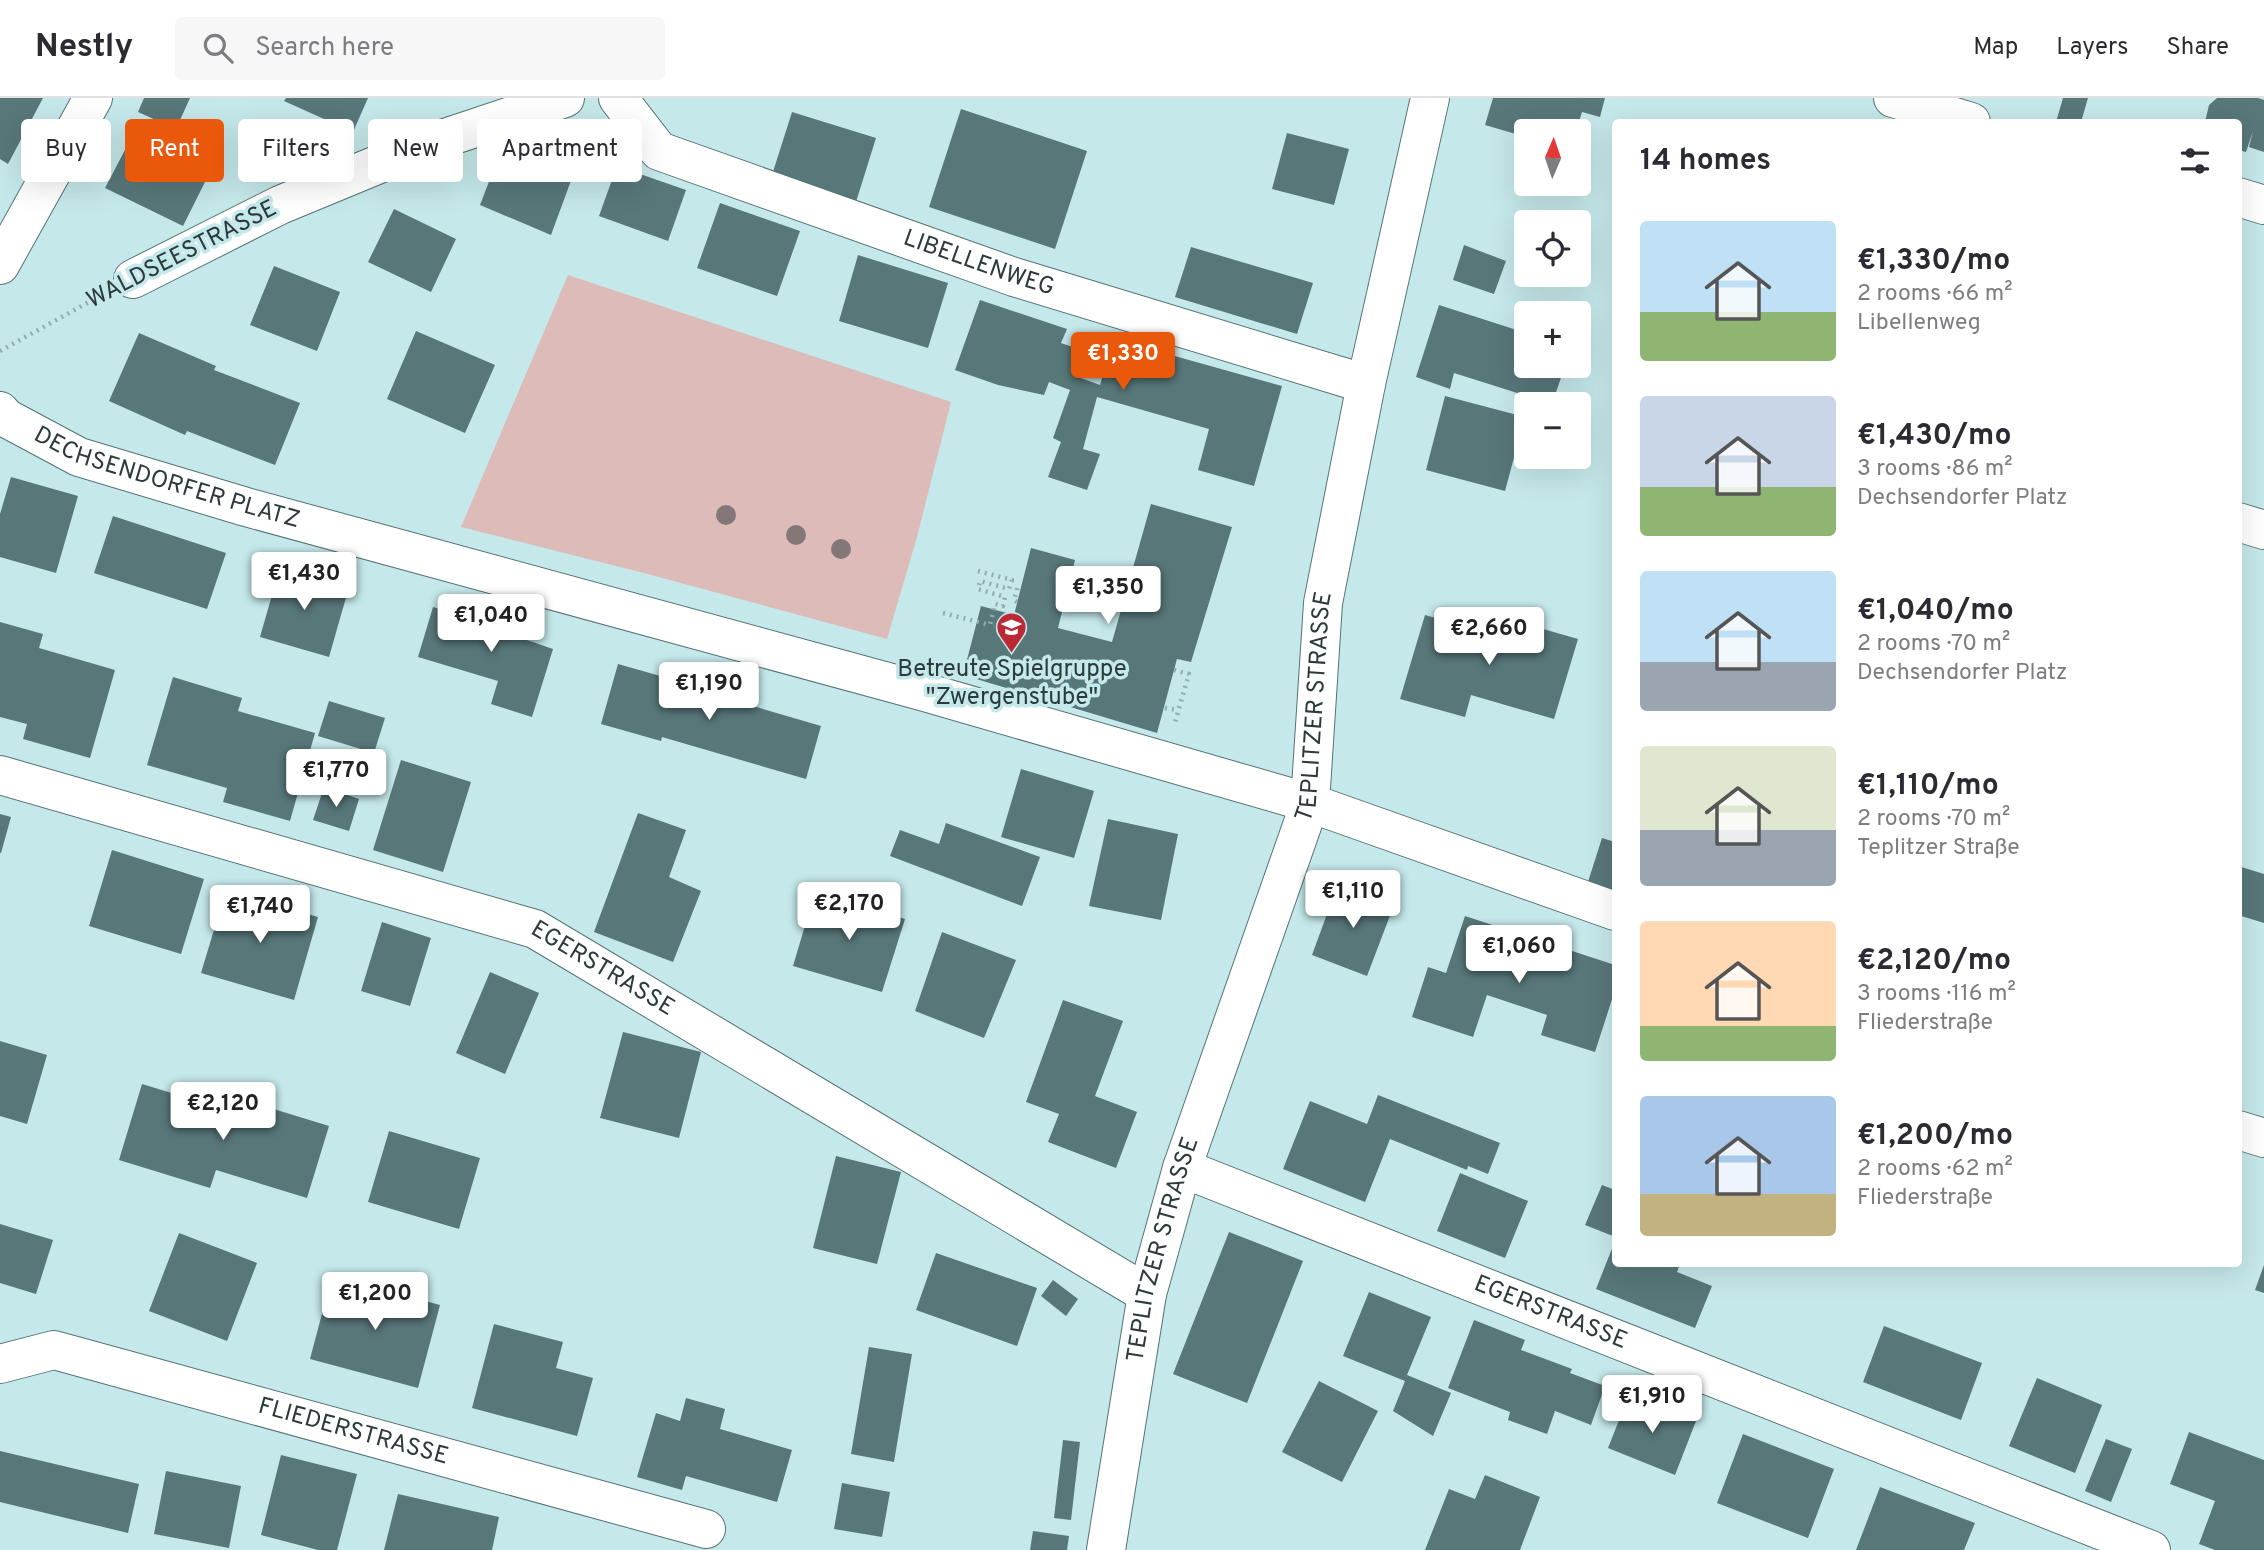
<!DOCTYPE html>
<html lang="en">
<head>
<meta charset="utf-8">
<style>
  body { margin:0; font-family:Overpass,sans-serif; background:#f7f7f7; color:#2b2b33; height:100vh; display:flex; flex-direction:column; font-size:26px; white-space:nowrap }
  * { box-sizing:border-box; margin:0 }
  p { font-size:23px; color:#7c7c81 }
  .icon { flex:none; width:38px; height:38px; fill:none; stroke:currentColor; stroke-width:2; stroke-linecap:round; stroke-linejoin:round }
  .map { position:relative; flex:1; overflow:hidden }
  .sheet { position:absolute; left:1612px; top:21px; width:630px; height:1148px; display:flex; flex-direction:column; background:#fff; border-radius:7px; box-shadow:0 7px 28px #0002 }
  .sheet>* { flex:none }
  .banner { position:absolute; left:21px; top:21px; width:665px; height:63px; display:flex; gap:14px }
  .needle { width:46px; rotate:2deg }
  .buttons { position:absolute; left:1514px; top:21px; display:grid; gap:14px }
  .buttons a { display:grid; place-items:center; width:77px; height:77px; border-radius:7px; background:#fff; box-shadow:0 7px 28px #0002; font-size:35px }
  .price { position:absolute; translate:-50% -60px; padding:0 16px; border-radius:7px; background:#fff; color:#222; font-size:23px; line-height:46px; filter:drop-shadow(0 2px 4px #0008) }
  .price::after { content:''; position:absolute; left:50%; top:42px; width:21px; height:16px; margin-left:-10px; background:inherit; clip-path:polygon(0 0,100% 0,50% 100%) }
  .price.selected { background:#ea580c; color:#fff }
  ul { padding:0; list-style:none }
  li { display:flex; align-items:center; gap:21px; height:175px; padding:0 28px }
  li span { display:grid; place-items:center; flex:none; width:196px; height:140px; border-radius:7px; color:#555 }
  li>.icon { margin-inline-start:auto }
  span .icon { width:84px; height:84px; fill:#fffc; stroke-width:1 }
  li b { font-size:30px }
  h2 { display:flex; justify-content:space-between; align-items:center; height:84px; padding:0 28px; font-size:30px }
  .tag { padding:0 24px; border-radius:7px; background:#fff; box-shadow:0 7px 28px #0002; font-size:24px; line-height:63px }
  .tag.selected { background:#ea580c; color:#fff }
  header { display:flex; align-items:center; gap:42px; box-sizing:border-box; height:98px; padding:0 35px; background:#fff; border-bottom:2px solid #e1e1e2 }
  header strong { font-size:33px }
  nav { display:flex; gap:38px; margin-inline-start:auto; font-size:24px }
  .search { width:490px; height:63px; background:#f7f7f7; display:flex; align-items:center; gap:18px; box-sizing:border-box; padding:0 24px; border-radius:7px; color:#7c7c81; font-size:26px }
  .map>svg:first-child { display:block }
  .green { fill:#dcbbb9 }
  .building { fill:#587779 }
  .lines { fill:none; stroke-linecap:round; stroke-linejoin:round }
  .minor-casing { stroke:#547375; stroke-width:40 }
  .path { stroke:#91adae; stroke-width:4.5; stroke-dasharray:2 5; stroke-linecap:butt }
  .minor { stroke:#fff; stroke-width:38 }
  .tree { fill:#847778 }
  .labels { text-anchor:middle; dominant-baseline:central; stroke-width:7; stroke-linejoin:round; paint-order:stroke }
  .street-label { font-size:24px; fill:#2c3a3b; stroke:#c5e8ea }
  .poi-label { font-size:24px; fill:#2c3a3b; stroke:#c5e8ea }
</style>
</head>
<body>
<header>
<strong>Nestly</strong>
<div class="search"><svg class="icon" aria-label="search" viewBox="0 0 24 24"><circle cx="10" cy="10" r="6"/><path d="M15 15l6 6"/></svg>Search here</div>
<nav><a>Map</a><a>Layers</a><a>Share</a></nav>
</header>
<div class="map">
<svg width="2264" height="1452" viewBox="0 0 2264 1452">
  <rect width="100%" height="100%" fill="#c5e8ea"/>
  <polygon class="green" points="568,177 951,304 917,439 887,541 644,475 461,429"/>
  <g class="building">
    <polygon points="0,0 43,0 8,66 0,61"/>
    <polygon points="144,0 190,0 176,31 138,14"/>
    <polygon points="286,0 368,0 353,34 284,3"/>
    <polygon points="1493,0 1605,0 1600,19 1582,14 1576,33 1526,33 1526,39 1485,27"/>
    <polygon points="2063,0 2088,0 2081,24 2056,24"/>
    <polygon points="2217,0 2258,0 2264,2 2264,54 2249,49 2253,33 2246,54 2238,52 2238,24 2205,24 2209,7"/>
    <polygon points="961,11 1087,53 1055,151 929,109"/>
    <polygon points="792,14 876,40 856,104 772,77"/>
    <polygon points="137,29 216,62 183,128 105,90"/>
    <polygon points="1287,35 1349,51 1334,107 1272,91"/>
    <polygon points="505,42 576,69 551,137 480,107"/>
    <polygon points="617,68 686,92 668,143 599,118"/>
    <polygon points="720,105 800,133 777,198 697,170"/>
    <polygon points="394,111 456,141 431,194 368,164"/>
    <polygon points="1464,147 1506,163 1494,196 1453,182"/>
    <polygon points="1191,149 1313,185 1297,236 1175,199"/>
    <polygon points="858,157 948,185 928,250 839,223"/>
    <polygon points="274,168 340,194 317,253 250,227"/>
    <polygon points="980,202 1067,231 1061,245 1084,253 1075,278 1100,287 1114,241 1282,288 1254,388 1198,372 1209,331 1097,299 1083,351 1100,356 1087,392 1048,379 1061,344 1053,340 1070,292 1049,284 1044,297 998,287 955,272"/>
    <polygon points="1439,207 1526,235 1526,268 1565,268 1552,306 1454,275 1450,291 1416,279"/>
    <polygon points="416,233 495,267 465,335 387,301"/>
    <polygon points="139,235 216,268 214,272 300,305 275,367 187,333 185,337 109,303"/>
    <polygon points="1445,298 1525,319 1505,393 1426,372"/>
    <polygon points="11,379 78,398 56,475 0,459 0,416"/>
    <polygon points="1151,406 1232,429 1191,564 1177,561 1157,635 963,577 981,508 1014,517 1031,450 1075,462 1058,530 1112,544"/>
    <polygon points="113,418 226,455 207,511 94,475"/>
    <polygon points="280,469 349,489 329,559 260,539"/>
    <polygon points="492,508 527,519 521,540 553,551 532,619 491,606 498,583 418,559 433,509 486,525"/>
    <polygon points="1425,517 1489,535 1495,517 1578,541 1554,621 1471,597 1465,619 1400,601"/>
    <polygon points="0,524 43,536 39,550 115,572 90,660 23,641 27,626 0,619"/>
    <polygon points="618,566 678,583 678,586 821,628 806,681 662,639 661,643 601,626"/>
    <polygon points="173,579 242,600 238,613 315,635 290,723 223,704 227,690 147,667"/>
    <polygon points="329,603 385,620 374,655 318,638"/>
    <polygon points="401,662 471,684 443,774 373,752"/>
    <polygon points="1021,671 1094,693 1074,760 1001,739"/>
    <polygon points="324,689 359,701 349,733 313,722"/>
    <polygon points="638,715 686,732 669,779 701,793 673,864 594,834"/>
    <polygon points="0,716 11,719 1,755 0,755"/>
    <polygon points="1108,721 1178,736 1161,822 1089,808"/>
    <polygon points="946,725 1040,759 1022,808 890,758 900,732 939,746"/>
    <polygon points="1602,740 1615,744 1615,797 1587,787"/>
    <polygon points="112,752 204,781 181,856 89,828"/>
    <polygon points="2238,768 2264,776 2264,825 2238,817"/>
    <polygon points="1338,786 1394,807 1367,878 1312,857"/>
    <polygon points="226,792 318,819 294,902 201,875"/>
    <polygon points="815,794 905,821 882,894 793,868"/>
    <polygon points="1465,818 1615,867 1615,892 1595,954 1541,937 1547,917 1487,897 1473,939 1412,919 1428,869 1446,875"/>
    <polygon points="382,824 431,840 410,908 361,893"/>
    <polygon points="942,834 1016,862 984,940 915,913"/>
    <polygon points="490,874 539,895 505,976 456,955"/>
    <polygon points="1063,902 1123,923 1095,998 1137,1014 1116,1070 1048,1044 1059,1016 1026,1004"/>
    <polygon points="623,934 701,954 679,1040 600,1020"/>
    <polygon points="0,943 47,957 27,1026 0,1018"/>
    <polygon points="142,986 234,1014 238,1000 329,1028 307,1100 216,1072 210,1090 119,1062"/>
    <polygon points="1378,997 1500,1045 1488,1076 1468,1068 1467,1072 1390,1041 1365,1104 1283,1071 1310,1003 1367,1026"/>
    <polygon points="389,1033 480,1060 459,1131 368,1104"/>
    <polygon points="836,1058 901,1074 877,1166 813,1150"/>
    <polygon points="1460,1075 1528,1103 1505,1160 1437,1133"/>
    <polygon points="1602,1087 1615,1092 1613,1138 1585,1127"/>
    <polygon points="0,1126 53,1142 36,1196 0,1185"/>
    <polygon points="1229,1134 1303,1163 1247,1305 1173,1276"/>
    <polygon points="179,1135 257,1165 227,1243 149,1213"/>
    <polygon points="1615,1143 1615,1166 1680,1166 1677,1174 1712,1188 1695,1230 1596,1191"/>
    <polygon points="936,1155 1037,1190 1017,1248 916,1212"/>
    <polygon points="2264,1167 2264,1195 2255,1192"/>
    <polygon points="332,1178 440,1207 418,1290 310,1261"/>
    <polygon points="1053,1182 1078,1201 1066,1218 1041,1198"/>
    <polygon points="1369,1194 1431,1219 1407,1277 1451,1295 1433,1338 1393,1313 1405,1283 1343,1258"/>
    <polygon points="1474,1222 1525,1242 1521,1252 1572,1271 1570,1275 1605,1288 1591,1327 1555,1313 1547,1336 1508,1322 1510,1314 1448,1290"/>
    <polygon points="494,1226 563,1244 556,1270 593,1280 577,1338 472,1310"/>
    <polygon points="1884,1228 1982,1265 1961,1322 1863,1284"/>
    <polygon points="869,1249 912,1256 894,1364 851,1356"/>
    <polygon points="2037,1280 2102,1307 2075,1375 2009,1348"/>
    <polygon points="1319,1283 1378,1313 1342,1384 1282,1354"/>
    <polygon points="1629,1297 1696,1323 1675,1377 1608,1350"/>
    <polygon points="686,1300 725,1311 720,1331 792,1352 777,1404 686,1378 682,1392 637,1379 656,1315 680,1323"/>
    <polygon points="2189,1334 2264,1362 2264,1452 2215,1452 2199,1446 2215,1403 2170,1386"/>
    <polygon points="1743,1336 1834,1371 1808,1440 1717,1405"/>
    <polygon points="2106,1341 2132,1351 2111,1404 2085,1393"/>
    <polygon points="1063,1342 1080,1344 1071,1422 1054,1420"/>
    <polygon points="0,1353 139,1386 128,1435 0,1404"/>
    <polygon points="281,1357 357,1376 337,1452 318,1452 261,1437"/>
    <polygon points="166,1373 241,1388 229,1450 154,1436"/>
    <polygon points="1485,1377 1540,1399 1520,1452 1425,1452 1449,1391 1475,1401"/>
    <polygon points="842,1385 890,1394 882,1439 834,1431"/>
    <polygon points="1880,1389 1975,1425 1964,1452 1856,1452"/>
    <polygon points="398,1396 499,1419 492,1452 384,1452"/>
    <polygon points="1033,1433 1069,1438 1067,1452 1030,1452"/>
  </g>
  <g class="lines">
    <defs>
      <g id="minor">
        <path id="s1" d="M618,0L659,53L1014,179L1366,286"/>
        <polyline points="1893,0 1971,24"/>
        <polyline points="2238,99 2264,107"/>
        <polyline points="0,167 93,0"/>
        <polyline points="133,181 280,107 430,45 565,0"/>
        <path id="s2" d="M0,313L6,320L79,359L246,409L921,593L1310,705L1615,813"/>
        <polyline points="2238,424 2264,432"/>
        <path id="s3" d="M0,677L535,831L1147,1196"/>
        <polyline points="2238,1032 2264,1040"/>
        <path id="s4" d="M1182,1070L2151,1452"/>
        <path id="s5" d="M0,1266L54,1252L706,1431"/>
        <path id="s6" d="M1106,1452L1147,1196L1182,1070L1310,705L1323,505L1366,286L1430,0"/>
      </g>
    </defs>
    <use href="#minor" class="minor-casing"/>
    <g class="path">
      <polyline points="0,253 98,199"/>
      <polyline points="978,473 1012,482 1009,491 980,483 978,491 1005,499 1003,508 995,506 990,527 994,527"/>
      <polyline points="1017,504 1014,502 1018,488"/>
      <polyline points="943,515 990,527"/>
      <polyline points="1174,572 1189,576 1175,624"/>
      <polyline points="1165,610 1178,612"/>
    </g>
    <use href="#minor" class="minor"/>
  </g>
  <g class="tree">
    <circle cx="726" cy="417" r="10"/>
    <circle cx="796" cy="437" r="10"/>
    <circle cx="841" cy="451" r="10"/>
  </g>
  <defs>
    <symbol id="school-pin" viewBox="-11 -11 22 30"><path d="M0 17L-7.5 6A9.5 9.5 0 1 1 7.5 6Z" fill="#bb2a34" stroke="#c5e8ea"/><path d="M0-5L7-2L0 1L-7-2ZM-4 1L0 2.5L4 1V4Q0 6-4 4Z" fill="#fff"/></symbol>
  </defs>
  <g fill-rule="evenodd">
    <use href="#school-pin" x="994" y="512" width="35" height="47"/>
  </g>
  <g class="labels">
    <g class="street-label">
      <text transform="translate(182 157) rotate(-27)">WALDSEESTRASSE</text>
      <text stroke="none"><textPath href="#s1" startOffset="406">LIBELLENWEG</textPath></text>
      <text stroke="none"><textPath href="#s2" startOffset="182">DECHSENDORFER PLATZ</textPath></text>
      <text stroke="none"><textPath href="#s6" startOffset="873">TEPLITZER STRASSE</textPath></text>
      <text stroke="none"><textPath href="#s3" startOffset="635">EGERSTRASSE</textPath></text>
      <text stroke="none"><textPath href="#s6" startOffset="306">TEPLITZER STRASSE</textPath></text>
      <text stroke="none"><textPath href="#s4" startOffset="396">EGERSTRASSE</textPath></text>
      <text stroke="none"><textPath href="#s5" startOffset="366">FLIEDERSTRASSE</textPath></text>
    </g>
    <g class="poi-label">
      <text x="1012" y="572">Betreute Spielgruppe<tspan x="1012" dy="28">"Zwergenstube"</tspan></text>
    </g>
  </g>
</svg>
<div class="buttons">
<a><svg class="needle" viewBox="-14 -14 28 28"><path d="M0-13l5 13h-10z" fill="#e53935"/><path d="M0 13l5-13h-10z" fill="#7c7c81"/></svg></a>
<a><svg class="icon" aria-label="locate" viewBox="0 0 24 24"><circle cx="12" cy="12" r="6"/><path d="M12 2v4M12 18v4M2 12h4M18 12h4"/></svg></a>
<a>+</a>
<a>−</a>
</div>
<b class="price selected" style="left:1123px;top:294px">€1,330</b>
<b class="price" style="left:304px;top:514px">€1,430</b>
<b class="price" style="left:1108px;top:528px">€1,350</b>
<b class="price" style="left:491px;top:556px">€1,040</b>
<b class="price" style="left:1489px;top:569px">€2,660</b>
<b class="price" style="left:709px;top:624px">€1,190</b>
<b class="price" style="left:336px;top:711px">€1,770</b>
<b class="price" style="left:1353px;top:832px">€1,110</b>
<b class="price" style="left:849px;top:844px">€2,170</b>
<b class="price" style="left:260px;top:847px">€1,740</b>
<b class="price" style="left:1519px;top:887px">€1,060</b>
<b class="price" style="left:223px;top:1044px">€2,120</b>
<b class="price" style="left:375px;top:1234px">€1,200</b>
<b class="price" style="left:1652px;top:1337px">€1,910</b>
<div class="banner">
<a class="tag">Buy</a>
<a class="tag selected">Rent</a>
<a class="tag">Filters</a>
<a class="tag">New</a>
<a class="tag">Apartment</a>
</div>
<section class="sheet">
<h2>14 homes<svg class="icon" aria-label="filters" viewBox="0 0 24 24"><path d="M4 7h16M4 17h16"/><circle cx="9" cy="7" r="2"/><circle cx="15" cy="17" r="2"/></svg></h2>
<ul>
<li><span style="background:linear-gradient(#bfe0f5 65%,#8fb573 0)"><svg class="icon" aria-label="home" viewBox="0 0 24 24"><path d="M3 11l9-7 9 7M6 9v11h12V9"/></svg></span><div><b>€1,330/mo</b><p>2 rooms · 66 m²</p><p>Libellenweg</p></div></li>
<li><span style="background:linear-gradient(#c9d6e8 65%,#8fb573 0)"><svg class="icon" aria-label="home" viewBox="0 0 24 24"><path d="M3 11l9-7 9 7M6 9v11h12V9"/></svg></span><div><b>€1,430/mo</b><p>3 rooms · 86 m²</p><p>Dechsendorfer Platz</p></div></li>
<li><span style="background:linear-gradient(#bfe0f5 65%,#9aa5b1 0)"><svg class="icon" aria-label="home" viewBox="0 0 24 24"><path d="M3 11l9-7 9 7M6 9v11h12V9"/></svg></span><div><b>€1,040/mo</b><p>2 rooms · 70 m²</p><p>Dechsendorfer Platz</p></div></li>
<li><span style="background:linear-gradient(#dfe7d0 60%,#9aa5b1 0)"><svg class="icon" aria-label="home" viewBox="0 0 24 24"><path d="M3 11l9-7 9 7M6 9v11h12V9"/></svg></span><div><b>€1,110/mo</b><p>2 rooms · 70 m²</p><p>Teplitzer Straße</p></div></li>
<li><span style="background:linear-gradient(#ffd9b3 75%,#8fb573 0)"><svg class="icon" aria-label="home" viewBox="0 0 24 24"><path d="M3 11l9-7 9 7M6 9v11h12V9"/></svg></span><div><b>€2,120/mo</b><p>3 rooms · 116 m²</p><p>Fliederstraße</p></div></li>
<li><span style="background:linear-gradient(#a9c7e8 70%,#c2b280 0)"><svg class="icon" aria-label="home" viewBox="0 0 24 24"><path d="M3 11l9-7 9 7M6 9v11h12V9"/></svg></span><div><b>€1,200/mo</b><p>2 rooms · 62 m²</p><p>Fliederstraße</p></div></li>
</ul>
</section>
</div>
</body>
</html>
